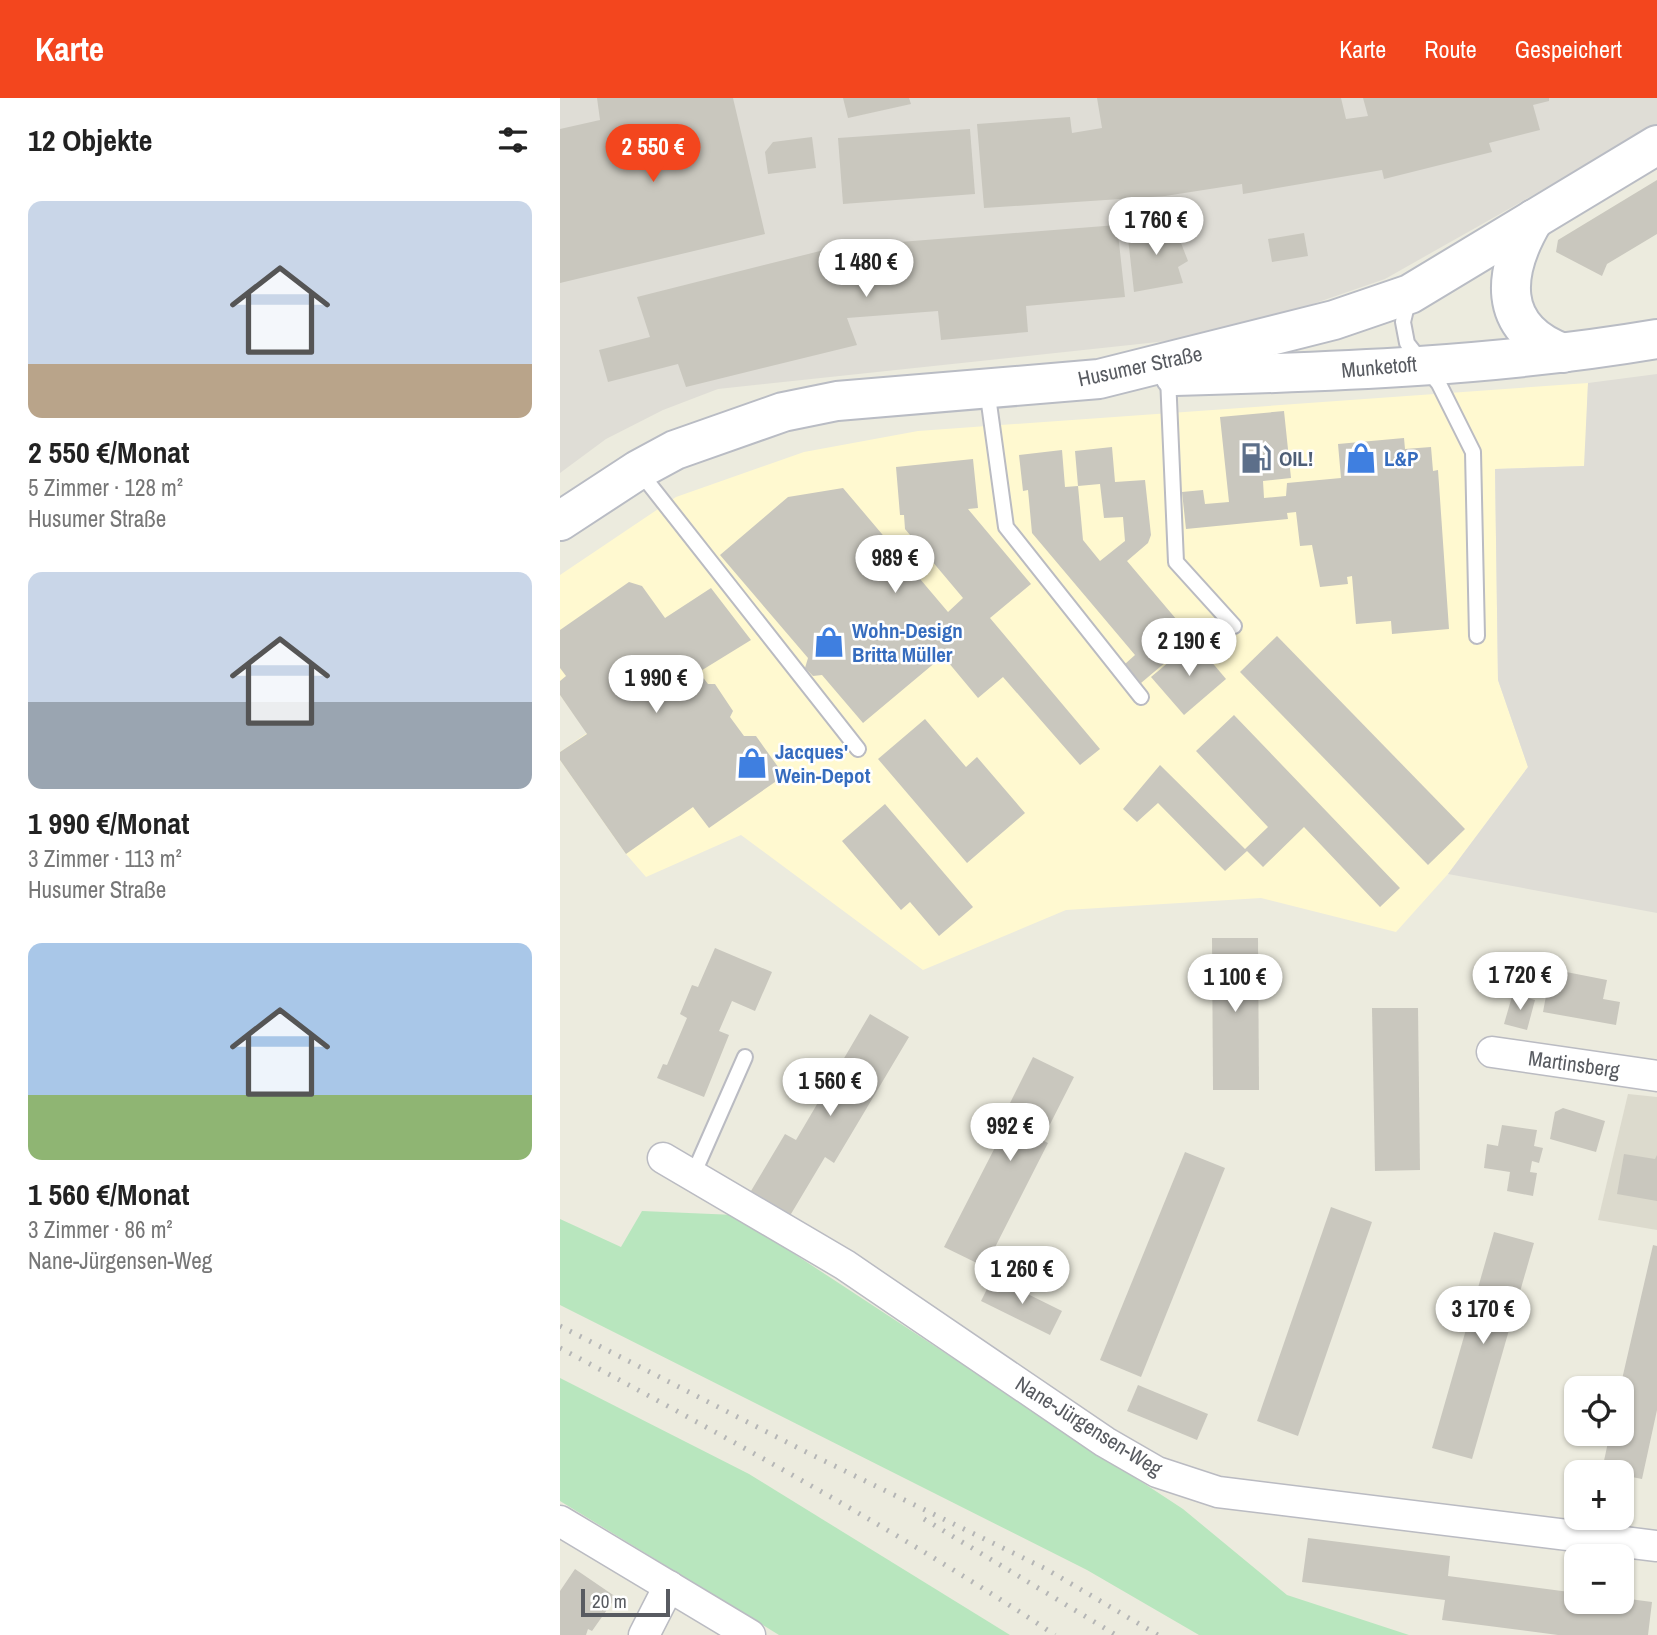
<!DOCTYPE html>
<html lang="de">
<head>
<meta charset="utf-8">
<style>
  body { margin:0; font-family:"Archivo Narrow",sans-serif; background:#f2f2f2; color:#222; height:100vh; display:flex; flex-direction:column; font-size:26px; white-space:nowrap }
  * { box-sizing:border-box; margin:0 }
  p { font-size:23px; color:#767676 }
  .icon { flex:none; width:38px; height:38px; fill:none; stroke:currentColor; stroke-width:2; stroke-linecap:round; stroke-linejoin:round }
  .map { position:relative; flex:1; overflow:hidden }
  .drawer { display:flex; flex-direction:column; background:#fff; width:560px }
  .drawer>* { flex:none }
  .buttons { position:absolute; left:1004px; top:1278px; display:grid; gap:14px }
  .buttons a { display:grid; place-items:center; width:70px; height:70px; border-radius:14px; background:#fff; box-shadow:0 2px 5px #0004; font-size:35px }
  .scale { position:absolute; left:21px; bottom:18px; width:89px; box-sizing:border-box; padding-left:7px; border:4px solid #585b61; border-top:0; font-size:19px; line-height:24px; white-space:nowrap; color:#585b61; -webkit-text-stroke:5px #fff; paint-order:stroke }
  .price { position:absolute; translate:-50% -60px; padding:0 16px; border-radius:24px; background:#fff; color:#222; font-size:23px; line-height:46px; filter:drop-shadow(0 2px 4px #0008) }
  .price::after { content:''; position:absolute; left:50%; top:42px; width:21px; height:16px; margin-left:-10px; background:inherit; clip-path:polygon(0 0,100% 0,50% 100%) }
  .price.on { background:#f3461e; color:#fff }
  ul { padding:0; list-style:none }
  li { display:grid; align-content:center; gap:14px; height:371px; padding:0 28px }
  li span { display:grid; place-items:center; height:217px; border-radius:14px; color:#555 }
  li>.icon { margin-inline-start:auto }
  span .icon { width:126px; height:126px; fill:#fffc; stroke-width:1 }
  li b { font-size:30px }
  h2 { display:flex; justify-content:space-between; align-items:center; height:84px; padding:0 28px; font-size:30px }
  header { display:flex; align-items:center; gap:42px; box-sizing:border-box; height:98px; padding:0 35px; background:#f3461e; color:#fff }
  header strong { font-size:33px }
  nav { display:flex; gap:38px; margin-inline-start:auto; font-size:24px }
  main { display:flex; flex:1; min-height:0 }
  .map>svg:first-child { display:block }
  .commercial { fill:#fff9d0 }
  .industrial { fill:#dfddd6 }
  .education { fill:#dcdacd }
  .green { fill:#b8e6be }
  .building { fill:#c9c7be }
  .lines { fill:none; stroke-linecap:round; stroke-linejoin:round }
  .lane-casing { stroke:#babbc2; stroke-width:18 }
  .street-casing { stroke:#babbc2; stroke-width:33 }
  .secondary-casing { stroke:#b9bcc4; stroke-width:42 }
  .lane { stroke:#fff; stroke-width:14 }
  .street { stroke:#fff; stroke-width:30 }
  .secondary { stroke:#fff; stroke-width:38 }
  .rail { stroke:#b5b6b6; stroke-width:5; stroke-dasharray:2 9; stroke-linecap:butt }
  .labels { text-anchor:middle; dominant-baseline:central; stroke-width:5; stroke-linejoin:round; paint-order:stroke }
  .street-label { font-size:21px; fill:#585b61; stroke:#fff }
  .service-label { font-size:21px; font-weight:bold; fill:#4e5e75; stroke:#fff; text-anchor:start }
  .shop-label { font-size:21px; font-weight:bold; fill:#366cbe; stroke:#fff; text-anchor:start }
</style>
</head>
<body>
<header>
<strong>Karte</strong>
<nav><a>Karte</a><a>Route</a><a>Gespeichert</a></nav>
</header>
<main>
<section class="drawer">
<h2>12 Objekte<svg class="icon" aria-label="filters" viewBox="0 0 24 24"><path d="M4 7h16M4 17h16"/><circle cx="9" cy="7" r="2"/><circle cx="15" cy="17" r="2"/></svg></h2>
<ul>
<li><span style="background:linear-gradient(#c9d6e8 75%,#b9a48a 0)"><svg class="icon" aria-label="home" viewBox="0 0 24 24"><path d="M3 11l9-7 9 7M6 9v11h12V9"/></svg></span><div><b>2 550 €/Monat</b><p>5 Zimmer · 128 m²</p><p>Husumer Straße</p></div></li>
<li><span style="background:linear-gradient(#c9d6e8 60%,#9aa5b1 0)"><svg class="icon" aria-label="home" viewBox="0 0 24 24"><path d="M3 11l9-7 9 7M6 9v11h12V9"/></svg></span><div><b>1 990 €/Monat</b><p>3 Zimmer · 113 m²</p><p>Husumer Straße</p></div></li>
<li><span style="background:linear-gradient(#a9c7e8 70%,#8fb573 0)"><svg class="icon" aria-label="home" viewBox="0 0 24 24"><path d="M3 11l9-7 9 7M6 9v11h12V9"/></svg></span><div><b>1 560 €/Monat</b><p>3 Zimmer · 86 m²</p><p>Nane-Jürgensen-Weg</p></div></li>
</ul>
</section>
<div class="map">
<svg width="1097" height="1537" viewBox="0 0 1097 1537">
  <rect width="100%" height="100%" fill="#ecebde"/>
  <polygon class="commercial" points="1028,285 1025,368 935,371 938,582 968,669 888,776 836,834 701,800 506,812 363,872 181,737 86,779 66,756 0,662 0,654 27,635 0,597 0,477 116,399 244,354 358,333"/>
  <g class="industrial">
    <polygon points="0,0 1097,0 1097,27 825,181 663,237 158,291 103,312 46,341 0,375"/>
    <polygon points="1097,276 1097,815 888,776 968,669 938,582 935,371 1024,368 1028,285"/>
  </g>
  <polygon class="education" points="1068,996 1097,999 1097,1132 1038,1122"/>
  <g class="green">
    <polygon points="82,1113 175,1117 623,1411 727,1497 849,1537 639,1537 527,1472 0,1207 0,1121 61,1149"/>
    <polygon points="0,1280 189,1376 450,1537 219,1537 0,1403"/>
  </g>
  <g class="building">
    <polygon points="37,0 173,0 205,136 0,185 0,31 40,22"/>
    <polygon points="283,0 349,0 351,6 288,20"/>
    <polygon points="537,0 781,0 786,21 808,18 803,0 989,0 989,3 973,7 980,32 929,45 932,54 824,81 822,72 683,96 682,86 605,98 424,110 417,26 510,19 512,35 542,30"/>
    <polygon points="410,31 415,96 283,106 278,40"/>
    <polygon points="252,39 256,70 208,76 205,54 213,44"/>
    <polygon points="1097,82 1097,136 1047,166 1042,178 996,154 998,142"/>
    <polygon points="557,127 565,199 466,208 468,234 381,242 378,213 287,220 297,247 126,289 118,266 48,284 39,252 90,239 77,199 276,149"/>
    <polygon points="614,127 628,163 618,169 623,185 574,194 567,131"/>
    <polygon points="744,135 748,158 712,164 708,141"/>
    <polygon points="724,313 731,380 703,383 704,400 726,398 727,385 781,380 778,346 844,340 845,351 871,349 873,373 878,372 889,531 832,536 831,523 796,526 792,478 787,479 788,486 760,489 752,447 740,448 736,414 727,415 728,421 626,431 622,394 643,392 645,406 669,404 660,319"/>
    <polygon points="552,349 555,384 585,382 591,437 588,445 567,463 633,541 581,585 565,566 575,557 472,435 468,392 463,393 459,357 502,352 505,389 518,388 523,442 540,463 565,443 563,419 544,420 540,386 518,388 515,353"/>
    <polygon points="413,361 418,410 408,411 471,486 430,520 540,651 520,667 443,579 418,600 383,558 303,625 262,577 253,578 245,570 248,560 160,457 228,399 283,390 388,514 403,500 345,431 344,417 340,417 336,369"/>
    <polygon points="69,484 82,488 105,520 151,490 191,542 139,574 148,586 155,586 173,613 170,619 184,638 196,638 221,673 215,684 149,730 133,709 66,756 0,662 0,654 27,636 0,597 0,583 6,578 0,570 0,532"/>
    <polygon points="717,538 905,731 868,767 680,574"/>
    <polygon points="634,543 666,581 624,617 591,579"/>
    <polygon points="674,617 840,790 820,809 744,729 703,769 687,753 665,773 598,705 577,724 563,711 600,667 685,751 708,729 636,653"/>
    <polygon points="365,621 406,669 417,659 465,715 407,765 318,661"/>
    <polygon points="325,706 413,809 379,838 350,804 341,812 282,743"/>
    <polygon points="652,840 698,840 699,992 653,992"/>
    <polygon points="155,850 212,874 195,913 172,903 159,933 169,937 144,999 97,980 103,966 107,967 127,920 120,916 132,887 138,889"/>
    <polygon points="991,871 1047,882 1043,901 1060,904 1056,927 983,914"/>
    <polygon points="953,895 975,902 967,932 944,926"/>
    <polygon points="812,910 858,910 860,1072 815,1073"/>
    <polygon points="310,916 349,939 274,1065 265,1059 228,1121 188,1098 225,1036 236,1042"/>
    <polygon points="473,959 514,979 482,1042 488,1045 425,1169 384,1149 448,1024 442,1021"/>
    <polygon points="1003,1010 1045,1023 1036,1054 990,1041 995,1014"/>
    <polygon points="942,1027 977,1032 974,1048 983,1050 979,1065 972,1063 970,1074 977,1075 973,1098 947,1093 950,1074 924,1070 927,1046 938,1048"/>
    <polygon points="625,1054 665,1070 581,1279 540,1262"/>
    <polygon points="1064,1056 1095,1061 1097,1057 1097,1103 1057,1096"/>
    <polygon points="771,1109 812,1124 738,1338 697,1323"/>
    <polygon points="934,1134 974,1145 912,1361 872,1350"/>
    <polygon points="1093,1147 1097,1148 1097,1312 1082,1381 1062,1377 1062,1374 1042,1372 1050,1335 1062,1335 1060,1290"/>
    <polygon points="433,1179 502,1213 490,1237 421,1203"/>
    <polygon points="578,1287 648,1316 637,1342 567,1313"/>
    <polygon points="748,1440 890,1458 888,1478 1017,1495 1017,1503 1062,1503 1062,1500 1092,1504 1088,1537 998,1537 882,1522 885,1502 742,1484"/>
    <polygon points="15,1471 56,1499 32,1533 28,1531 26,1537 0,1537 0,1493"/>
  </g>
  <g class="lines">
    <defs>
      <g id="lane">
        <polyline points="849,199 843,224 847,245 879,286 913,354 917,538"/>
        <polyline points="608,279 616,464 674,528"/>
        <polyline points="427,291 446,429 581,599"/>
        <polyline points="79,373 298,651"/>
        <polyline points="133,1077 185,959"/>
      </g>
      <g id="street">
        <polyline points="932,954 1097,978"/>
        <polyline points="103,1060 285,1167 545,1344 597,1374 658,1394 1097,1448"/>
        <polyline points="0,1423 190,1537"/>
        <polyline points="84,1537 109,1488"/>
      </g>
      <g id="secondary">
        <path d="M974,121C943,173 935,230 1003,255"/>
        <path d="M615,278C775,274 938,268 1097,241"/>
        <polyline points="0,423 78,372 115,352 223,314 277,303 539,281 774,222 850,196 1097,47"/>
      </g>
    </defs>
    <use href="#lane" class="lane-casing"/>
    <use href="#street" class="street-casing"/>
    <use href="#secondary" class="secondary-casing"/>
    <use href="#lane" class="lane"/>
    <use href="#street" class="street"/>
    <use href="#secondary" class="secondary"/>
    <g class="rail">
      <polyline points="0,1228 248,1355 486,1471 598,1537"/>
      <path d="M0,1250C168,1340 337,1432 495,1537"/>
      <polyline points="364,1421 556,1537"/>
    </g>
  </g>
  <defs>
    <symbol id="fuel-bare" viewBox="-9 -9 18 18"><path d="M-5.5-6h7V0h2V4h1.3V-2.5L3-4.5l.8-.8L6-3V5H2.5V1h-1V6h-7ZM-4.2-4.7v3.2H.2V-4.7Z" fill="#5c6f8a" stroke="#fff" stroke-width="2.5" paint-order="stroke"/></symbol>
    <symbol id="shop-bare" viewBox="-9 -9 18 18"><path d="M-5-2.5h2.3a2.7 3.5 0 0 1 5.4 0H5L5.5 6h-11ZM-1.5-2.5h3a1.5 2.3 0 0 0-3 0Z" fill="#3f7fe0" stroke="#fff" stroke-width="2.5" paint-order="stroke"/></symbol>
  </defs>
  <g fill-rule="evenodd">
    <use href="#fuel-bare" x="674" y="338" width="44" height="44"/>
    <use href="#shop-bare" x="779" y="338" width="44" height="44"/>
    <use href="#shop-bare" x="247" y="522" width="44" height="44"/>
    <use href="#shop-bare" x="170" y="643" width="44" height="44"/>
  </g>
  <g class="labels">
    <g class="street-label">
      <text transform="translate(580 268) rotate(-12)">Husumer Straße</text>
      <text transform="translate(819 269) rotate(-5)">Munketoft</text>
      <text transform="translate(1014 966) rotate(8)">Martinsberg</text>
      <text transform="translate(529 1328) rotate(32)">Nane-Jürgensen-Weg</text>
    </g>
    <g class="service-label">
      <text x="719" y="360">OIL!</text>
    </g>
    <g class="shop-label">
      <text x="824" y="360">L&amp;P</text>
      <text x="292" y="532">Wohn-Design<tspan x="292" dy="24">Britta Müller</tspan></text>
      <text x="215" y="653">Jacques'<tspan x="215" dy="24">Wein-Depot</tspan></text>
    </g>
  </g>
</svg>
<div class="buttons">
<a><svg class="icon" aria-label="locate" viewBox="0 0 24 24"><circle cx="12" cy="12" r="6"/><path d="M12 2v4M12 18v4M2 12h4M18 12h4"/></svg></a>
<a>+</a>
<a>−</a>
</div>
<div class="scale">20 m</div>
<b class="price on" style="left:93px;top:86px">2 550 €</b>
<b class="price" style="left:596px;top:159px">1 760 €</b>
<b class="price" style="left:306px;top:201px">1 480 €</b>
<b class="price" style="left:335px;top:497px">989 €</b>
<b class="price" style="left:629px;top:580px">2 190 €</b>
<b class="price" style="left:96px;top:617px">1 990 €</b>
<b class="price" style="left:960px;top:914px">1 720 €</b>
<b class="price" style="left:675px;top:916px">1 100 €</b>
<b class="price" style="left:270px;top:1020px">1 560 €</b>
<b class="price" style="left:450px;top:1065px">992 €</b>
<b class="price" style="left:462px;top:1208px">1 260 €</b>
<b class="price" style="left:923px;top:1248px">3 170 €</b>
</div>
</main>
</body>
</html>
